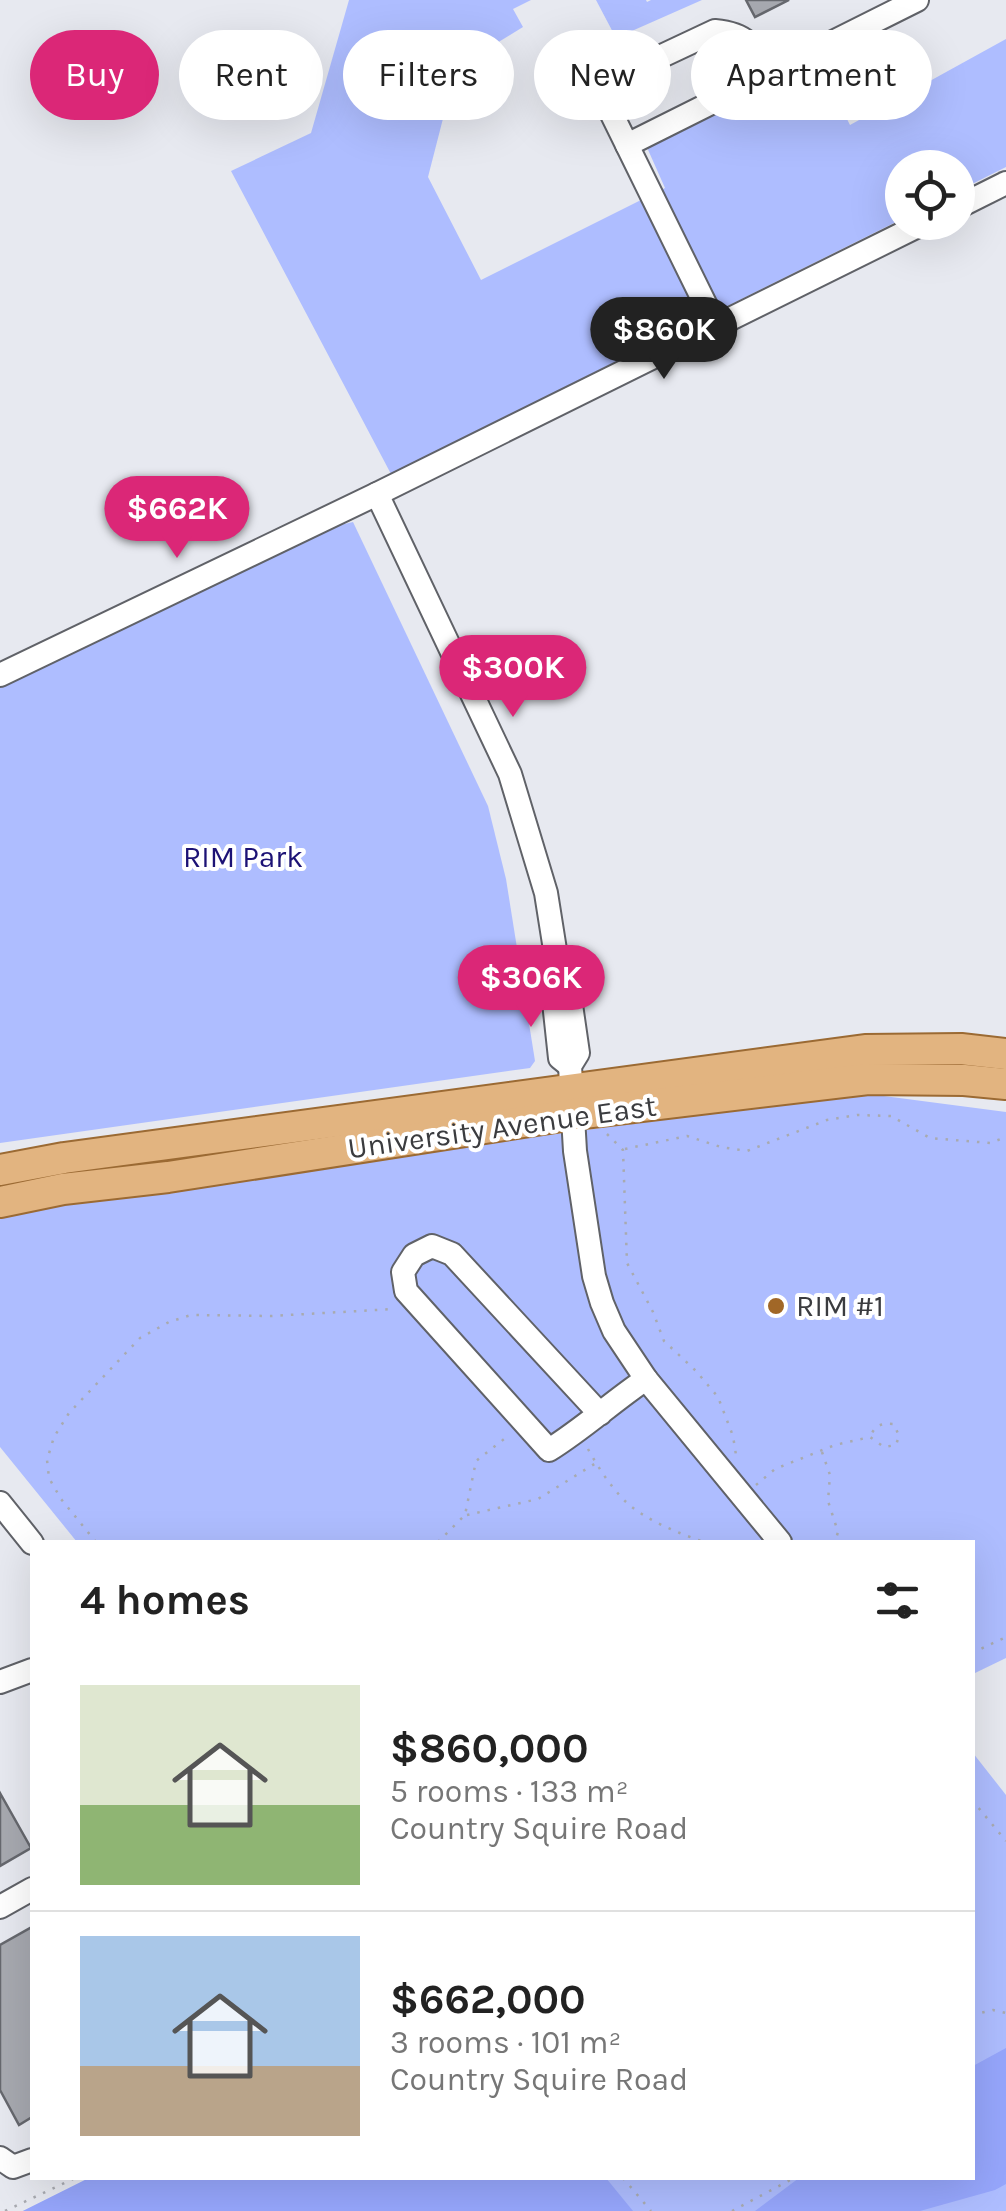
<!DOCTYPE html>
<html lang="en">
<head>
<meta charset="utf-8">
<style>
  body { margin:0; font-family:Karla,sans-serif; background:#f6f6f6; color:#222; height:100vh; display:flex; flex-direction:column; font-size:38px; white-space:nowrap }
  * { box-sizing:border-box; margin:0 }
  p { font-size:32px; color:#767676 }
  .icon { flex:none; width:55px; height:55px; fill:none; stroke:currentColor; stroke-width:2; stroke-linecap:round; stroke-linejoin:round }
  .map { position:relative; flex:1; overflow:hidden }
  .sheet { position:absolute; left:30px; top:1540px; width:945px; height:640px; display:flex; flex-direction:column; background:#fff; border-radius:0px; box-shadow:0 10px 40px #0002 }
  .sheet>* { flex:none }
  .hud { position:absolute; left:30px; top:30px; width:948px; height:90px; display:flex; gap:20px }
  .fabs { position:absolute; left:885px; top:150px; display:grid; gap:20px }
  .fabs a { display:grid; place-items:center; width:90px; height:90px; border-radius:50%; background:#fff; box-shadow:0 10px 40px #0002; font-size:50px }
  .price { position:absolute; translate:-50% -85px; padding:0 22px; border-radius:35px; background:#db2777; color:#fff; font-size:32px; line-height:65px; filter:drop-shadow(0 2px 5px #0008) }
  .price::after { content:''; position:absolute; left:50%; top:60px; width:30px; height:22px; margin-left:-15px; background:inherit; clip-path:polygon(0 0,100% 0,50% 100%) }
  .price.current { background:#222; color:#fff }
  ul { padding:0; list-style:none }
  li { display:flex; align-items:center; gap:30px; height:250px; padding:0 50px }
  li+li { border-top:2px solid #e0e0e0 }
  li span { display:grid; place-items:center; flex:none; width:280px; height:200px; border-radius:0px; color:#555 }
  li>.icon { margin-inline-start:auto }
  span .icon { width:120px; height:120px; fill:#fffc; stroke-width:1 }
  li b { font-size:42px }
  h2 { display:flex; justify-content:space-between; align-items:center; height:120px; padding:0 50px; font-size:42px }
  .chip { padding:0 35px; border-radius:45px; background:#fff; box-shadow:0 10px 40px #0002; font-size:35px; line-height:90px }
  .chip.current { background:#db2777; color:#fff }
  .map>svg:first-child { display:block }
  .green { fill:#aebdff }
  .forest { fill:#96a6fc }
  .building { fill:#a7a9b0; stroke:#66686e; stroke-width:2.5 }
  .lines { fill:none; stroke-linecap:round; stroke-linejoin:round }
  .minor-casing { stroke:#606268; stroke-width:26 }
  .major-casing { stroke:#9b6a33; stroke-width:34 }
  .path { stroke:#a8aab0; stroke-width:2.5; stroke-dasharray:2.5 8; stroke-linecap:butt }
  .minor { stroke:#fff; stroke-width:22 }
  .major { stroke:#e2b480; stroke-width:30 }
  .poi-dot { fill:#a16727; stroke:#fff; stroke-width:4 }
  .labels { text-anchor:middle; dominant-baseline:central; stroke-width:8; stroke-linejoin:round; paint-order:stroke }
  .park-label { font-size:30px; fill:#1c1275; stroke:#fff }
  .street-label { font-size:30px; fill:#3b3c3f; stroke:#fff }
  .poi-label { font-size:30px; fill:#3b3c3f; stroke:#fff; text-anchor:start }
</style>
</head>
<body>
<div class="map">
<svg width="1006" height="2211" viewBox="0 0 1006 2211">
  <rect width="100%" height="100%" fill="#e7e9f0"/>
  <g class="green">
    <polygon points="349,0 531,0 513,9 523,27 456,68 428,177 481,280 665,188 645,143 817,60 850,125 1006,39 1006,167 958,191 958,168 902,168 902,219 391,474 231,171 311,133"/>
    <polygon points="596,0 646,0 647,2 651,0 702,0 616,38"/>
    <polygon points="353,522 488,806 506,879 535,1061 530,1068 0,1143 0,685 327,528"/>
    <polygon points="861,1093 1006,1112 1006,1658 973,1674 972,1542 77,1542 0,1447 0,1212 53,1202"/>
    <polygon points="973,1753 1006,1795 1006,2211 23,2211 89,2178 972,2178"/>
  </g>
  <g class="forest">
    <polygon points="1006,2048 1006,2184 995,2190 920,2211 755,2211 799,2178 972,2178 973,2066"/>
    <polygon points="89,2178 606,2178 633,2211 23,2211"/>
  </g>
  <g class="building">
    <polygon points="746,0 789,0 755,17"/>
    <polygon points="0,1793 31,1848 0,1866"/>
    <polygon points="32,1927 32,2117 19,2125 0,2090 0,1945"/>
  </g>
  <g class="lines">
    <defs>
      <g id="minor">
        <path d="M627,145L598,86L715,31C749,34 753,47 767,75"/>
        <polyline points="958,207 1006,183"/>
        <polyline points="716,326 627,145 917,0"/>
        <polyline points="377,494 510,774 546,893 559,975 569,991 578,1053 570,1066 575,1151 594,1276 602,1303 614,1331 646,1379 780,1542"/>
        <polyline points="0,675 377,494 926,222"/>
        <polyline points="559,975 553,993 560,1058 570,1066"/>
        <path d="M600,1414L452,1254L432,1246L414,1255L403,1272L406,1291L549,1450C583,1429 612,1402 646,1379"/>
        <polyline points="0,1503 32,1543"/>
        <polyline points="0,1682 32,1670"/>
        <polyline points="0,1907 32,1889"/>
        <polyline points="0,2158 13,2167 32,2160"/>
      </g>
      <g id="major">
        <polyline points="0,1170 64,1158 865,1050 961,1049 1006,1054"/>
        <polyline points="0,1202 63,1189 168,1177 575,1114 868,1079 964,1080 1006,1084"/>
      </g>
    </defs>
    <use href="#minor" class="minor-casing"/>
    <use href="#major" class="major-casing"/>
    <g class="path">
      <polyline points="607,1134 623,1150 627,1263 653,1312 664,1341 696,1371 718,1397 733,1436 736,1455"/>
      <polyline points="625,1149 687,1136 721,1147 747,1151 827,1120 857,1115 891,1116 930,1138 990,1143 1006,1137"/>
      <path d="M588,1449C598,1467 610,1486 625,1501C645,1520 678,1533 704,1542"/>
      <polyline points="822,1452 830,1475 828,1501 838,1532 835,1542"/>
      <path d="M756,1485L775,1469L835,1445L870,1437L884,1447L896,1445L899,1436L894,1424C881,1423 875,1425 870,1437"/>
      <polyline points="467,1515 538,1499 596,1463"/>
      <polyline points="96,1542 61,1499 49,1478 47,1460 54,1437 69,1413 140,1338 169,1322 191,1315 271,1316 394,1309"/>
      <polyline points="438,1542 465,1515 476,1461 508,1436"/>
      <polyline points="972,1653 1006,1637"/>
      <polyline points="972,1800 1006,1841"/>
      <polyline points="972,2015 993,2010 1006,2013"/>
      <polyline points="623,2178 651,2211"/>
      <polyline points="5,2211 75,2178"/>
      <polyline points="732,2211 794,2178"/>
    </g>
    <use href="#minor" class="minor"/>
    <use href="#major" class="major"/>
  </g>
  <circle class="poi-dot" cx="776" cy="1306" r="10"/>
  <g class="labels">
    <g class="park-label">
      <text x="243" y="857">RIM Park</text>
    </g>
    <g class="street-label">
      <text transform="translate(502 1127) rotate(-8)">University Avenue East</text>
    </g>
    <g class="poi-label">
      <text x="796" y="1306">RIM #1</text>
    </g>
  </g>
</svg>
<div class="fabs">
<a><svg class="icon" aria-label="locate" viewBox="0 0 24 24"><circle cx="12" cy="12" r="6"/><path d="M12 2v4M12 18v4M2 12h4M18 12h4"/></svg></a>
</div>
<b class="price current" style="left:664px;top:382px">$860K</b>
<b class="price" style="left:177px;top:561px">$662K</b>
<b class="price" style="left:513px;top:720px">$300K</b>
<b class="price" style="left:531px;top:1030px">$306K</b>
<div class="hud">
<a class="chip current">Buy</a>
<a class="chip">Rent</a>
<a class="chip">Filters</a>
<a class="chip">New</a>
<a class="chip">Apartment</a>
</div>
<section class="sheet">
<h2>4 homes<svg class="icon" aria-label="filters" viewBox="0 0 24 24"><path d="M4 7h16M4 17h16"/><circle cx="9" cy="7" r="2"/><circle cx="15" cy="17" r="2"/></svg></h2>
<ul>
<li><span style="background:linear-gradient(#dfe7d0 60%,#8fb573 0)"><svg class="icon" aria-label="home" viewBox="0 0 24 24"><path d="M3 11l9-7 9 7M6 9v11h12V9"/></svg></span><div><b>$860,000</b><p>5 rooms · 133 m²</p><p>Country Squire Road</p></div></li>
<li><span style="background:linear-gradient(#a9c7e8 65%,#b9a48a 0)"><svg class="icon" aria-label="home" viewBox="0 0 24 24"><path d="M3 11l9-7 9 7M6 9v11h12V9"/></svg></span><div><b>$662,000</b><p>3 rooms · 101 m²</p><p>Country Squire Road</p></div></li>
</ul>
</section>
</div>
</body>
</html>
